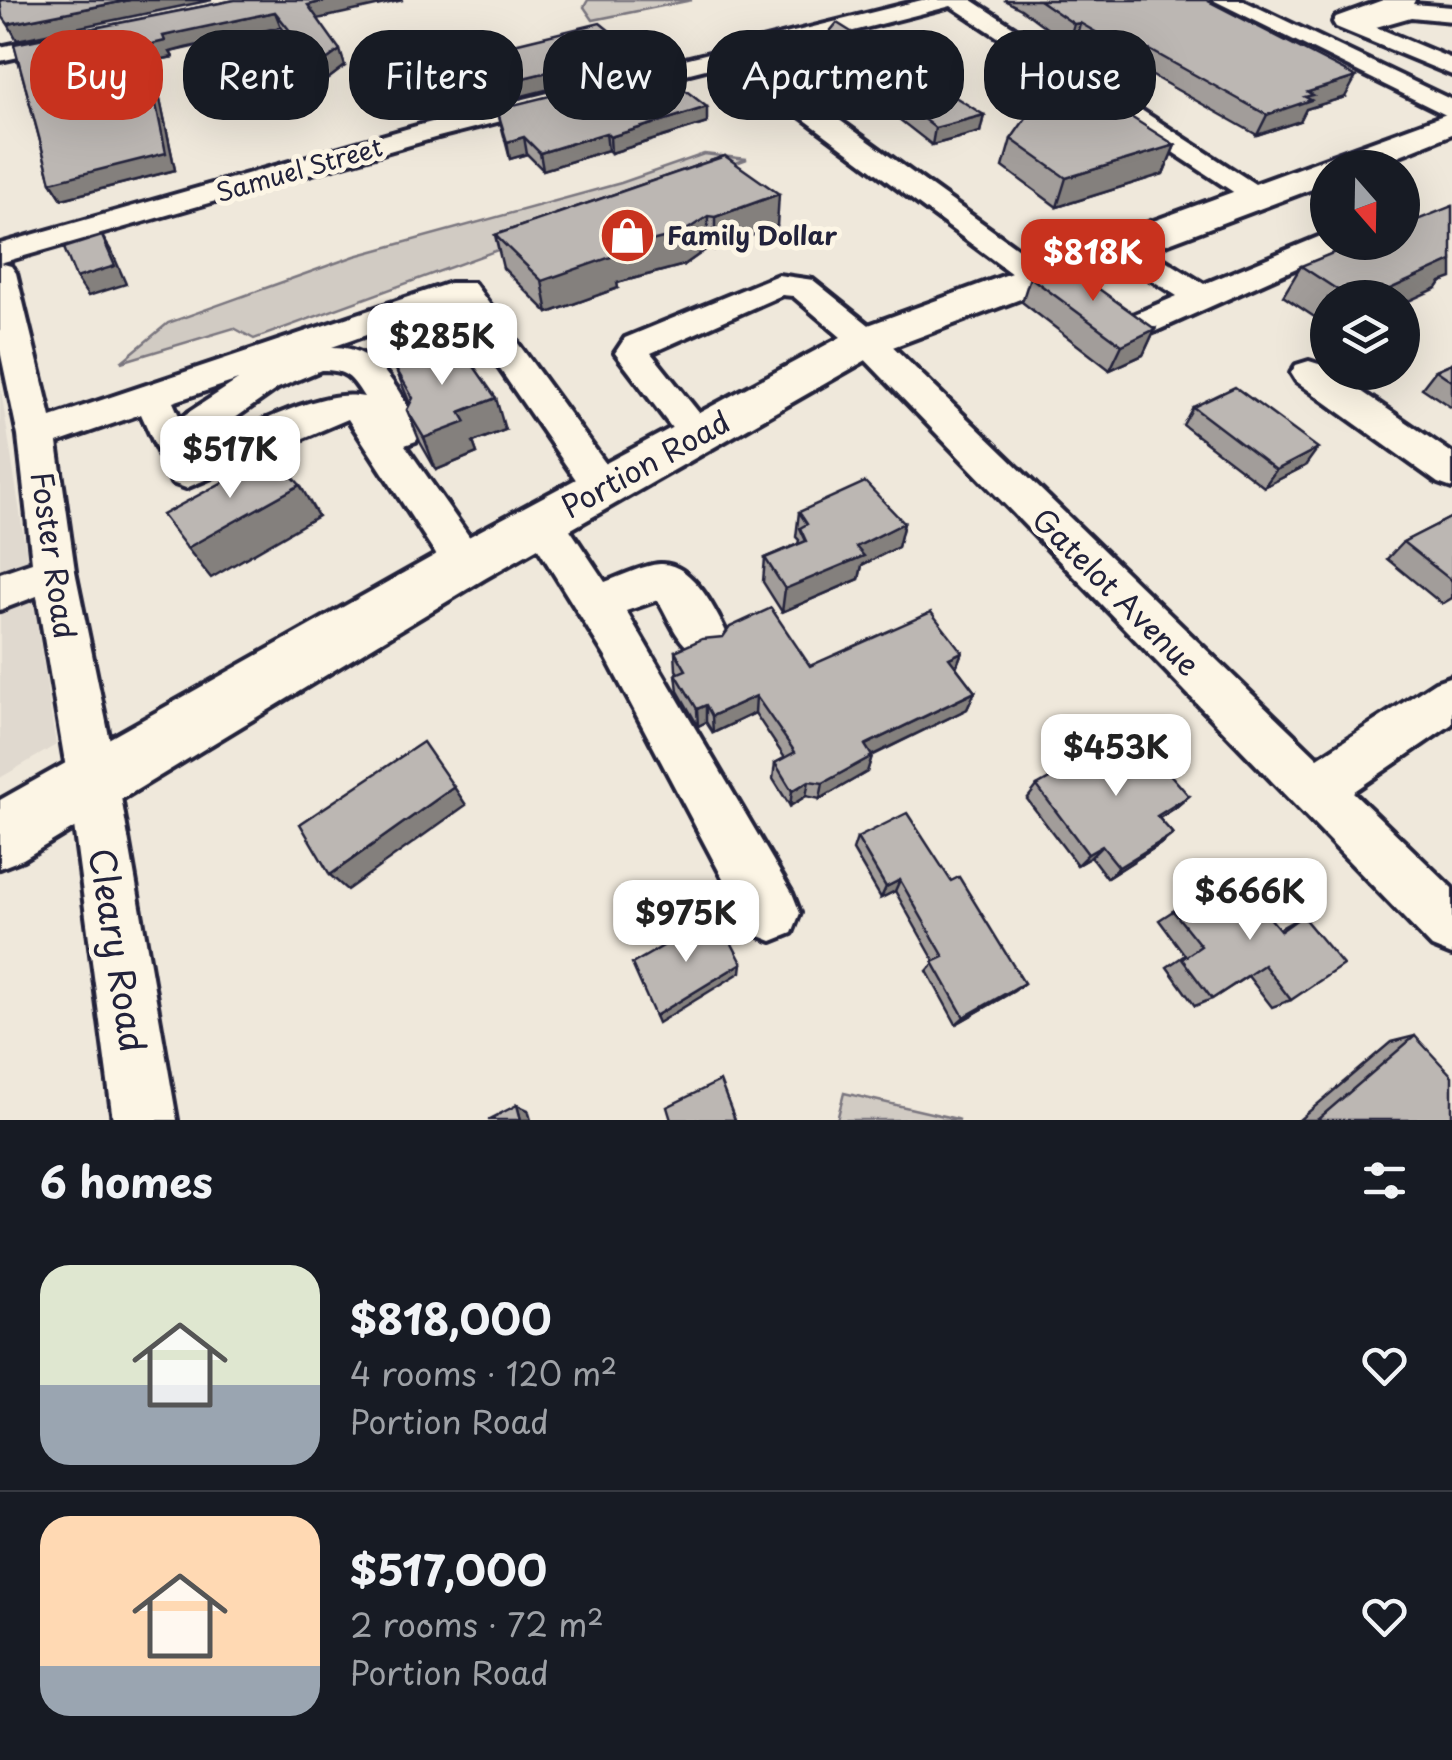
<!DOCTYPE html>
<html lang="en">
<head>
<meta charset="utf-8">
<style>
  body { margin:0; font-family:"Playpen Sans",sans-serif; background:#20242c; color:#f1f3f6; height:100vh; display:flex; flex-direction:column; font-size:38px; white-space:nowrap }
  * { box-sizing:border-box; margin:0 }
  p { font-size:32px; color:#9ea1a6 }
  .icon { flex:none; width:55px; height:55px; fill:none; stroke:currentColor; stroke-width:2; stroke-linecap:round; stroke-linejoin:round }
  .map { position:relative; height:1120px; overflow:hidden }
  .panel { display:flex; flex-direction:column; background:#171b24; flex:1 }
  .panel>* { flex:none }
  .banner { position:absolute; left:30px; top:30px; width:1392px; height:90px; display:flex; gap:20px }
  .needle { width:65px; rotate:160deg }
  .tools { position:absolute; left:1310px; top:150px; display:grid; gap:20px }
  .tools a { display:grid; place-items:center; width:110px; height:110px; border-radius:50%; background:#171b24; box-shadow:0 10px 40px #0002; font-size:50px }
  .price { position:absolute; translate:-50% -85px; padding:0 22px; border-radius:20px; background:#fff; color:#222; font-size:32px; line-height:65px; filter:drop-shadow(0 2px 5px #0008) }
  .price::after { content:''; position:absolute; left:50%; top:60px; width:30px; height:22px; margin-left:-15px; background:inherit; clip-path:polygon(0 0,100% 0,50% 100%) }
  .price.active { background:#c8321e; color:#fff }
  ul { padding:0; list-style:none }
  li { display:flex; align-items:center; gap:30px; height:250px; padding:0 40px }
  li+li { border-top:2px solid #363941 }
  li span { display:grid; place-items:center; flex:none; width:280px; height:200px; border-radius:30px; color:#555 }
  li>.icon { margin-inline-start:auto }
  span .icon { width:120px; height:120px; fill:#fffc; stroke-width:1 }
  li b { font-size:42px }
  h2 { display:flex; justify-content:space-between; align-items:center; height:120px; padding:0 40px; font-size:42px }
  .tag { padding:0 35px; border-radius:40px; background:#171b24; box-shadow:0 10px 40px #0002; font-size:35px; line-height:90px }
  .tag.active { background:#c8321e; color:#fff }
  .map>svg:first-child { display:block }
  .built { fill:#e0d9cf }
  .green { fill:#d1cbc3; stroke:#7a767f; stroke-width:2.5 }
  .lines { fill:none; stroke-linecap:round; stroke-linejoin:round }
  .minor-casing { stroke:#22223b; stroke-width:8 }
  .major-casing { stroke:#22223b; stroke-width:8 }
  .minor { fill:#fcf5e5; fill-rule:evenodd }
  .major { fill:#fcf5e5; fill-rule:evenodd }
  .wall { fill:#a29d9a; stroke:#22223b; stroke-width:2.5 }
  .shaded-wall { fill:#84807d; stroke:#22223b; stroke-width:2.5 }
  .building { fill:#bcb7b3; stroke:#22223b; stroke-width:2.5 }
  .labels { text-anchor:middle; dominant-baseline:central; stroke-width:10; stroke-linejoin:round; paint-order:stroke }
  .far-street-label { font-size:25px; fill:#22223b; stroke:#fcf5e5 }
  .far-poi-label { font-size:25px; font-weight:bold; fill:#22223b; stroke:#fcf5e5; text-anchor:start }
  .street-label { font-size:30px; fill:#22223b; stroke:#fcf5e5 }
  .near-street-label { font-size:35px; fill:#22223b; stroke:#fcf5e5 }
</style>
</head>
<body>
<div class="map">
<svg width="1452" height="1120" viewBox="0 0 1452 1120">
  <rect width="100%" height="100%" fill="#efe8db"/>
  <filter id="ink" filterUnits="userSpaceOnUse"><feTurbulence type="fractalNoise" baseFrequency=".01" numOctaves="2"/><feDisplacementMap in="SourceGraphic" scale="20" xChannelSelector="R" yChannelSelector="G"/><feConvolveMatrix kernelMatrix="1 2 1 2 8 2 1 2 1" color-interpolation-filters="sRGB"/></filter>
  <g filter="url(#ink)">
    <polygon class="built" points="0,384 56,745 0,778"/>
    <g class="green">
      <polygon points="588,0 692,0 593,20 584,7"/>
      <polygon points="704,154 747,159 254,339 234,328 121,362 168,323 355,256 621,183"/>
      <polygon points="844,1093 957,1119 960,1120 837,1120"/>
    </g>
    <g class="lines">
      <defs>
        <g id="minor">
          <polygon points="922,0 972,0 1275,197 1270,203 1250,203 951,6 752,57 1046,269 1051,276 1046,283 1024,283 729,63 438,137 0,263 0,244 420,125"/>
          <polygon points="1213,0 1242,0 1452,100 1452,118"/>
          <polygon points="1383,0 1415,0 1413,4 1452,7 1452,21 1411,17 1376,27 1452,59 1452,75 1336,27 1333,22 1336,17"/>
          <polygon points="71,32 83,39 79,44 0,61 0,47"/>
          <polygon points="1328,233 1328,242 1343,242 1339,249 1147,335 1135,338 1123,335 1118,327 1123,319 1177,296 1109,253 1105,246 1109,239 1131,239 1204,284"/>
          <path d="M0,263L11,266L16,273L51,417L450,283H474L622,486L616,497L602,501L588,497L455,304L332,347C381,346 400,394 422,432L416,441L405,445L480,552L486,564L480,576L465,581L450,576L348,419L186,488L172,483L141,414L57,443L75,571L118,780L177,1120H113L68,780L37,596L0,610V573L32,562L18,436L0,350ZM321,370C346,370 351,376 364,397C320,386 238,434 196,452L194,447L278,388ZM238,380L180,418L173,402Z"/>
          <polygon points="778,275 813,280 879,333 1318,758 1435,682 1452,676 1452,724 1353,792 1452,888 1452,955 1432,947 855,349 793,296 782,295 651,353 716,434 710,444 697,447 684,444 615,353 625,338"/>
          <polygon points="1309,361 1322,365 1328,372 1333,372 1452,453 1452,488 1438,483 1296,381 1291,373 1296,365"/>
          <path d="M542,505L557,510L605,582C622,576 643,565 660,564C693,562 717,613 729,638L722,652C684,665 675,628 658,600L626,611L792,893L800,913L792,933L772,941L752,933L607,659L521,521L527,510Z"/>
        </g>
        <polygon id="major" points="1452,112 1452,134 1368,168 1328,168 1328,183 882,351 484,579 23,859 0,868 0,800 446,549 852,331"/>
      </defs>
      <use href="#minor" class="minor-casing"/>
      <use href="#major" class="major-casing"/>
      <use href="#minor" class="minor"/>
      <use href="#major" class="major"/>
    </g>
    <g class="wall">
      <polygon points="235,0 318,19 345,66 324,82 281,27 170,52 173,57 152,61 175,170 62,199 51,182 14,44"/>
      <polygon points="1004,0 1206,0 1345,97 1306,109 1300,121 1257,135 1142,70 1127,74 1075,43 1068,44 1021,9"/>
      <polygon points="822,41 984,115 980,132 932,145 872,98 866,99 814,62 815,46 822,44"/>
      <polygon points="477,53 637,67 494,103 480,69"/>
      <polygon points="1096,107 1175,145 1163,174 1057,207 1003,167 1011,139"/>
      <polygon points="497,109 707,123 611,153 608,150 543,170 527,154 510,159"/>
      <polygon points="725,156 777,226 715,250 708,248 684,265 617,283 618,288 548,313 503,268 495,235"/>
      <polygon points="1301,266 1441,282 1437,288 1402,298 1328,298 1328,326 1283,296"/>
      <polygon points="1030,277 1155,329 1143,355 1110,370 1022,302"/>
      <polygon points="1452,363 1452,408 1422,388 1436,370"/>
      <polygon points="394,365 505,430 473,442 477,453 436,470 420,442 407,410 410,404"/>
      <polygon points="1193,407 1305,466 1264,487 1183,425"/>
      <polygon points="799,512 904,523 898,547 862,565 859,579 782,612 763,582 765,558 798,544 799,540 796,537"/>
      <polygon points="1452,517 1452,598 1442,604 1387,559 1403,542"/>
      <polygon points="675,651 810,666 962,652 956,667 975,692 967,709 872,756 867,772 820,799 806,796 790,806 773,779 775,763 785,758 755,713 713,733 706,722 698,726 678,691 676,674 678,673 676,670"/>
      <polygon points="1037,786 1189,796 1175,808 1159,818 1173,834 1159,845 1107,878 1091,857 1077,865 1027,799"/>
      <polygon points="857,838 951,881 1024,983 1014,991 956,1024 927,971 935,962 895,891 881,898 853,850"/>
      <polygon points="1173,911 1279,929 1302,916 1291,1000 1272,1007 1248,976 1212,999 1195,1006 1167,967 1185,955 1159,920"/>
      <polygon points="1415,1036 1452,1120 1299,1120 1391,1042"/>
    </g>
    <g class="shaded-wall">
      <polygon points="130,0 212,0 17,40 8,24"/>
      <polygon points="329,0 403,0 313,20 308,5"/>
      <polygon points="275,12 281,27 185,48 170,52 173,57 152,61 175,170 62,199 51,182 144,46 163,36 178,32"/>
      <polygon points="1080,23 1075,43 1068,44 1074,24"/>
      <polygon points="340,50 345,66 324,82 318,66"/>
      <polygon points="1150,50 1142,70 1127,74 1134,54"/>
      <polygon points="635,51 637,67 494,103 490,86"/>
      <polygon points="1356,77 1345,97 1306,109 1300,121 1257,135 1267,115 1308,92"/>
      <polygon points="874,81 872,98 866,99 868,83"/>
      <polygon points="707,107 707,123 611,153 610,137"/>
      <polygon points="984,115 980,132 932,145 935,128"/>
      <polygon points="606,133 608,150 543,170 540,153"/>
      <polygon points="524,137 527,154 510,159 507,142"/>
      <polygon points="1175,145 1163,174 1057,207 1066,178"/>
      <polygon points="779,194 777,226 715,250 715,217"/>
      <polygon points="708,216 708,248 684,265 617,283 618,288 548,313 542,281 613,251"/>
      <polygon points="102,236 113,254 126,284 88,296 76,278"/>
      <polygon points="1452,260 1452,278 1441,282 1437,288 1402,304 1402,298 1370,298"/>
      <polygon points="1155,329 1143,355 1110,370 1122,345"/>
      <polygon points="496,398 505,430 473,442 477,453 436,470 424,438 460,412"/>
      <polygon points="1318,448 1305,466 1264,487 1276,470"/>
      <polygon points="300,485 318,516 211,578 187,548"/>
      <polygon points="904,523 898,547 862,565 859,579 782,612 785,589 856,547"/>
      <polygon points="962,652 955,670 949,658"/>
      <polygon points="975,692 967,709 860,761 865,745"/>
      <polygon points="756,696 755,713 713,733 712,716"/>
      <polygon points="706,705 706,722 698,726 697,709"/>
      <polygon points="872,756 867,772 820,799 823,783"/>
      <polygon points="809,781 806,796 790,806 792,791"/>
      <polygon points="454,787 466,805 347,890 330,875"/>
      <polygon points="1189,796 1175,808 1144,828 1157,816"/>
      <polygon points="1173,834 1159,845 1107,878 1119,867"/>
      <polygon points="1102,846 1091,857 1077,865 1088,854"/>
      <polygon points="900,880 895,891 881,898 886,887"/>
      <polygon points="742,963 741,972 658,1023 655,1016"/>
      <polygon points="1024,983 1014,991 956,1024 964,1017"/>
      <polygon points="517,1105 528,1110 531,1120 521,1120"/>
    </g>
    <g class="building">
      <polygon points="0,0 130,0 8,24 2,16"/>
      <polygon points="235,0 329,0 308,5 340,50 318,66 275,12 163,36 165,41 144,46 166,153 51,182 14,44"/>
      <polygon points="1039,0 1206,0 1356,77 1308,92 1313,95 1305,97 1311,100 1267,115 1150,50 1134,54 1080,23 1074,24"/>
      <polygon points="600,23 635,51 490,86 477,53"/>
      <polygon points="837,23 984,115 935,128 874,81 868,83 815,46 825,43 822,41"/>
      <polygon points="658,69 707,107 610,137 606,133 540,153 524,137 507,142 497,109"/>
      <polygon points="1054,78 1096,107 1109,103 1175,145 1066,178 1011,139"/>
      <polygon points="725,156 779,194 715,217 708,216 682,233 613,251 614,256 542,281 495,235"/>
      <polygon points="1452,206 1452,261 1370,298 1350,298 1301,266 1360,242 1402,242 1402,226"/>
      <polygon points="102,236 115,266 76,278 64,248"/>
      <polygon points="1064,264 1155,329 1122,345 1030,277"/>
      <polygon points="457,342 496,398 460,412 466,422 424,438 407,410 413,398 394,365"/>
      <polygon points="1452,363 1452,381 1436,370"/>
      <polygon points="1235,387 1318,448 1276,470 1193,407"/>
      <polygon points="273,455 300,485 187,548 162,515"/>
      <polygon points="865,482 904,523 856,547 864,556 785,589 765,558 806,541 800,528 807,524 799,512"/>
      <polygon points="1452,517 1452,581 1403,542"/>
      <polygon points="771,608 810,666 931,612 962,652 949,658 975,692 865,745 872,756 823,783 809,781 792,791 775,763 795,752 756,696 712,716 706,705 697,709 676,674 686,670 675,651 702,639 723,637 730,627"/>
      <polygon points="1133,732 1189,796 1157,816 1173,834 1119,867 1102,846 1088,854 1037,786"/>
      <polygon points="423,742 454,787 330,875 300,824"/>
      <polygon points="907,813 951,881 959,877 1024,983 964,1017 933,962 944,957 900,880 886,887 857,838"/>
      <polygon points="1233,874 1281,931 1302,916 1343,965 1291,1000 1264,965 1212,999 1182,959 1201,946 1173,911"/>
      <polygon points="717,915 742,963 655,1016 632,964"/>
      <polygon points="1415,1036 1452,1076 1452,1120 1317,1120"/>
      <polygon points="720,1081 735,1120 671,1120 667,1107"/>
      <polygon points="517,1105 521,1120 488,1120"/>
    </g>
  </g>
  <defs>
    <symbol id="shop-disc" viewBox="-11 -11 22 22"><circle r="9.5" fill="#c8321e" stroke="#fcf5e5"/><path d="M-5-2.5h2.3a2.7 3.5 0 0 1 5.4 0H5L5.5 6h-11ZM-1.5-2.5h3a1.5 2.3 0 0 0-3 0Z" fill="#fff"/></symbol>
  </defs>
  <g fill-rule="evenodd">
    <use href="#shop-disc" x="596" y="204" width="63" height="63"/>
  </g>
  <g class="labels">
    <g class="far-street-label">
      <text transform="translate(299 169) rotate(-16)">Samuel Street</text>
    </g>
    <g class="far-poi-label">
      <text x="667" y="235">Family Dollar</text>
    </g>
    <g class="street-label">
      <text transform="translate(645 463) rotate(-29)">Portion Road</text>
      <text transform="translate(55 555) rotate(82)">Foster Road</text>
      <text transform="translate(1117 591) rotate(45)">Gatelot Avenue</text>
    </g>
    <g class="near-street-label">
      <text transform="translate(119 950) rotate(81)">Cleary Road</text>
    </g>
  </g>
</svg>
<div class="tools">
<a><svg class="needle" viewBox="-14 -14 28 28"><path d="M0-13l5 13h-10z" fill="#e53935"/><path d="M0 13l5-13h-10z" fill="#9ea1a6"/></svg></a>
<a><svg class="icon" aria-label="layers" viewBox="0 0 24 24"><path d="M12 4l9 5-9 5-9-5zM3 14l9 5 9-5"/></svg></a>
</div>
<b class="price active" style="left:1093px;top:304px">$818K</b>
<b class="price" style="left:442px;top:388px">$285K</b>
<b class="price" style="left:230px;top:501px">$517K</b>
<b class="price" style="left:1116px;top:799px">$453K</b>
<b class="price" style="left:1250px;top:943px">$666K</b>
<b class="price" style="left:686px;top:965px">$975K</b>
<div class="banner">
<a class="tag active">Buy</a>
<a class="tag">Rent</a>
<a class="tag">Filters</a>
<a class="tag">New</a>
<a class="tag">Apartment</a>
<a class="tag">House</a>
</div>
</div>
<section class="panel">
<h2>6 homes<svg class="icon" aria-label="filters" viewBox="0 0 24 24"><path d="M4 7h16M4 17h16"/><circle cx="9" cy="7" r="2"/><circle cx="15" cy="17" r="2"/></svg></h2>
<ul>
<li><span style="background:linear-gradient(#dfe7d0 60%,#9aa5b1 0)"><svg class="icon" aria-label="home" viewBox="0 0 24 24"><path d="M3 11l9-7 9 7M6 9v11h12V9"/></svg></span><div><b>$818,000</b><p>4 rooms · 120 m²</p><p>Portion Road</p></div><svg class="icon" aria-label="heart" viewBox="0 0 24 24"><path d="M12 20l-8-8c-3-5 5-10 8-4 3-6 11-1 8 4z"/></svg></li>
<li><span style="background:linear-gradient(#ffd9b3 75%,#9aa5b1 0)"><svg class="icon" aria-label="home" viewBox="0 0 24 24"><path d="M3 11l9-7 9 7M6 9v11h12V9"/></svg></span><div><b>$517,000</b><p>2 rooms · 72 m²</p><p>Portion Road</p></div><svg class="icon" aria-label="heart" viewBox="0 0 24 24"><path d="M12 20l-8-8c-3-5 5-10 8-4 3-6 11-1 8 4z"/></svg></li>
</ul>
</section>
</body>
</html>
